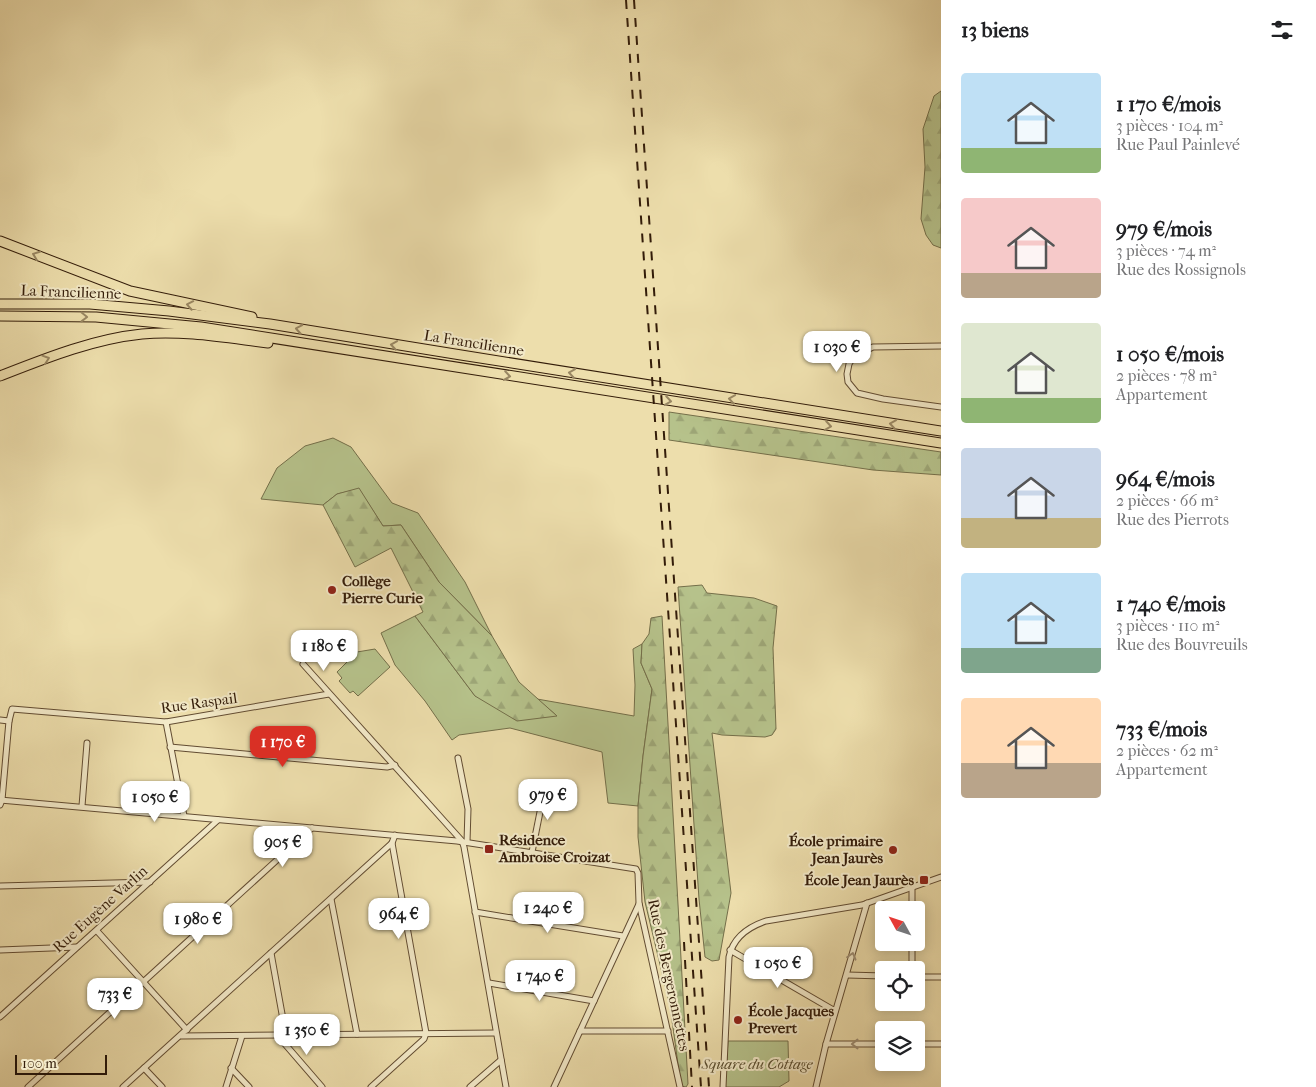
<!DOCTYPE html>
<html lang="fr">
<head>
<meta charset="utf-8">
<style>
  body { margin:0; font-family:"IM FELL French Canon",serif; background:#f6f6f6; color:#202124; height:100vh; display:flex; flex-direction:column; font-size:19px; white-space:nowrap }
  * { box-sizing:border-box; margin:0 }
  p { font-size:16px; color:#757577 }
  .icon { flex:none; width:28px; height:28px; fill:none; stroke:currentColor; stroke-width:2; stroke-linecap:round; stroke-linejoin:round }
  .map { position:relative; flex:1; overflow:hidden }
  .drawer { display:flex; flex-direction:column; background:#fff; width:375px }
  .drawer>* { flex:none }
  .needle { width:32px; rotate:310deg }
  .tools { position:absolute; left:875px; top:901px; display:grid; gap:10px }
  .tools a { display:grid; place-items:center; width:50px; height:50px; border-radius:5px; background:#fff; box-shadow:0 2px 12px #0003; font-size:25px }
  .scale { position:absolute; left:15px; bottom:12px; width:92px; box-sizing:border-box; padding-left:5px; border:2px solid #331c09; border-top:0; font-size:14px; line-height:18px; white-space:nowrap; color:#331c09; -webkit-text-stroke:4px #f3eac9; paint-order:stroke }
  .price { position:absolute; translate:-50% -42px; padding:0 11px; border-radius:10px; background:#fff; color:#222; font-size:16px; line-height:32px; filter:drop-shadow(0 1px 2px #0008) }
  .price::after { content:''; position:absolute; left:50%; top:30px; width:15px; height:11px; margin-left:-8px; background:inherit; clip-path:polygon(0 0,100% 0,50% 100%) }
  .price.active { background:#d93025; color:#fff }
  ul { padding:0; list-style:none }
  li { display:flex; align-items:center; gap:15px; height:125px; padding:0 20px }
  li span { display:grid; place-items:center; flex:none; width:140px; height:100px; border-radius:5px; color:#555 }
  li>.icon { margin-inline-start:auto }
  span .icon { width:60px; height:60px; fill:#fffc; stroke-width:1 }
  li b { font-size:21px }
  h2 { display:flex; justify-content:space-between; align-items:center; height:60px; padding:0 20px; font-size:21px }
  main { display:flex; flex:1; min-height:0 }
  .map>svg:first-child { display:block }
  .green { fill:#b6c28b; stroke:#746f4a }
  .forest { fill:url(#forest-firs); stroke:#746f4a }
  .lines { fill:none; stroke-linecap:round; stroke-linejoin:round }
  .street-casing { stroke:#624c32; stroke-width:7 }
  .highway-casing { stroke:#331c09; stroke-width:11 }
  .street { stroke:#f3eac9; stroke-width:5 }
  .highway { stroke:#eddeac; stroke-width:9 }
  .rail { stroke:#331c09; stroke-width:2; stroke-dasharray:9 9; stroke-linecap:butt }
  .oneway { stroke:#998763 }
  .oneway2 { stroke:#9d8d73 }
  .poi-dot { fill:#8f2418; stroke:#f3eac9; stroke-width:2 }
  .labels { text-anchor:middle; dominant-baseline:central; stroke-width:4; stroke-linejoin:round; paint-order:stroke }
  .street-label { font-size:15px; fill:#331c09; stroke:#f3eac9 }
  .poi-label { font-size:15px; font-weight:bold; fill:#331c09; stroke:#f3eac9; text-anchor:start }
  .park-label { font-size:15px; font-style:italic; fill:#5a4e30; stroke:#f3eac9 }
</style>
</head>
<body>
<main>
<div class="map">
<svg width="941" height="1087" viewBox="0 0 941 1087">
  <defs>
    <pattern id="forest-firs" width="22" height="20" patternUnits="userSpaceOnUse" patternTransform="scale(1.25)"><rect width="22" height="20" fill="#b6c28b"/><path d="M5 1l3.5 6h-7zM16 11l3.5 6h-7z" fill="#9da677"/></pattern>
  </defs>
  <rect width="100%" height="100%" fill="#eddeac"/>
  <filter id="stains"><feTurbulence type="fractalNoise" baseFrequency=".004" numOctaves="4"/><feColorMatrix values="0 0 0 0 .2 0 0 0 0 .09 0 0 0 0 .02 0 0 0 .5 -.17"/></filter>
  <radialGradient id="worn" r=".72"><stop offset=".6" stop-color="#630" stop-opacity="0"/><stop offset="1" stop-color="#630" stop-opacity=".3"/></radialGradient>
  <g class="green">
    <polygon points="333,438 351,447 392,503 418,513 465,582 492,636 439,582 401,525 383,526 359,489 337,494 323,505 261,499 277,468 305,446"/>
    <polygon points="415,616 475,696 556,715 537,699 634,716 635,685 633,649 642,644 641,663 652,689 643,756 638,806 608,803 602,752 510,728 459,735 452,740 425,701 395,665 381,633"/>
    <polygon points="375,649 390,667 358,696 353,691 350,693 339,681 342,678 337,672 357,652"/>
    <polygon points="728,1041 788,1041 789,1081 779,1087 725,1087"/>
  </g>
  <g class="forest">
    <polygon points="941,91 941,248 933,245 926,235 921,219 925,167 923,129 934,96"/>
    <polygon points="669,412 941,452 941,475 873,470 669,440"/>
    <polygon points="359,488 383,526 401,525 439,582 492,636 519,682 557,716 517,721 475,696 415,616 423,612 391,548 355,567 323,505 337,494"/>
    <polygon points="702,585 707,593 754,598 777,606 773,648 776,729 772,735 765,737 722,735 712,733 731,893 719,960 712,961 705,957 699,899 678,587"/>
    <polygon points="662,616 688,1084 686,1087 681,1086 670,1006 645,902 638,837 638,806 643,756 652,689 641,663 642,644 649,634 651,618"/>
  </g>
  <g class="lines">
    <defs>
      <g id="street">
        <polyline points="941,346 873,347 854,356 849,364 847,374 848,382 857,393 883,399 941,407"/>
        <polyline points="303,664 462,841 464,847 506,1087"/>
        <polyline points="0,720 9,721"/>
        <polyline points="166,722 184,816"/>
        <polyline points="170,747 387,767 395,765"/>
        <polyline points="458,758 468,809 467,842"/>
        <polyline points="0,800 457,841 636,869 638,873 639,903 680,1087"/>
        <polyline points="0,805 2,800 9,721 12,709 166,722 329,694"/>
        <polyline points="82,806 87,743"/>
        <polyline points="532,852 544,792"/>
        <polyline points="0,886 150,882"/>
        <polyline points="331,899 357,1034"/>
        <polyline points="912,910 912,887"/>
        <polyline points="475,912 623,936"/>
        <polyline points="97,931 187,1030"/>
        <polyline points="0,950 77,947"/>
        <polyline points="730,950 835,1011"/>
        <polyline points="271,953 286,1036"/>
        <polyline points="912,970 912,942"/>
        <polyline points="847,975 884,976"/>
        <polyline points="916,977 941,977"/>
        <polyline points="489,983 594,1001"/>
        <polyline points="0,1017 218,820"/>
        <polyline points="580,1031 668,1031"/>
        <polyline points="181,1036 496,1033"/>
        <polyline points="278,1036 322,1087"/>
        <polyline points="826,1044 884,1044"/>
        <polyline points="916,1044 941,1044"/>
        <polyline points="144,1068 162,1087"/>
        <polyline points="231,1068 249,1087"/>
        <polyline points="28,1087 312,828"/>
        <polyline points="123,1087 392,843 395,835"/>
        <polyline points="226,1087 242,1036"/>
        <polyline points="371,1087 424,1039 426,1033 392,843"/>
        <polyline points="470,1087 501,1060"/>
        <polyline points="554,1087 639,904"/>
        <path d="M723,1087L729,957C733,938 748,927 766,921L862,905L941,877"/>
        <polyline points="816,1087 826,1044 867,903"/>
      </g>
      <g id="highway">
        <polyline points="0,241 130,291 252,317"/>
        <polyline points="0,304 90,304 169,311 270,324 461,355 941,431"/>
        <polyline points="0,316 96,317 201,327 941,443"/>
        <path d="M0,376C46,358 93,339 142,334C183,330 227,338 268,343"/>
      </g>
    </defs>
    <use href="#street" class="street-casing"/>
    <use href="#highway" class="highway-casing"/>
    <use href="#street" class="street"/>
    <use href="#highway" class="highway"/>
    <g class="rail">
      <polyline points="626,0 701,1087"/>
      <polyline points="634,0 709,1087"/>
      <polyline points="684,942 692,1087"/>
    </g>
  </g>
  <defs><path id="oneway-chevron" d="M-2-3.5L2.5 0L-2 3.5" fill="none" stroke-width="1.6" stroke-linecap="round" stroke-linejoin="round" transform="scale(1.25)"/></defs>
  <g class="oneway">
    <use href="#oneway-chevron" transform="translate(36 255) rotate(-159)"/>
    <use href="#oneway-chevron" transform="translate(190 305) rotate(-169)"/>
    <use href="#oneway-chevron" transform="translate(84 317) rotate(1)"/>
    <use href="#oneway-chevron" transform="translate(299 329) rotate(-170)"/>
    <use href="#oneway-chevron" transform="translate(394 345) rotate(-171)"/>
    <use href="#oneway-chevron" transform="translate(46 359) rotate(-19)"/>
    <use href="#oneway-chevron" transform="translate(572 373) rotate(-171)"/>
    <use href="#oneway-chevron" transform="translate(507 376) rotate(9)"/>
    <use href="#oneway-chevron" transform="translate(732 399) rotate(-171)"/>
    <use href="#oneway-chevron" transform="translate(668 401) rotate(9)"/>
    <use href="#oneway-chevron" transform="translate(893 424) rotate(-171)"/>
    <use href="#oneway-chevron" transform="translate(828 426) rotate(9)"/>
  </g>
  <g class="oneway2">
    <use href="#oneway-chevron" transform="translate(852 956) rotate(-74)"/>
    <use href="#oneway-chevron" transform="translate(855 1044) rotate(180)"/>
  </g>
  <g class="poi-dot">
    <circle cx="332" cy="590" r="5"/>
    <rect x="484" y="844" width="10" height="10" rx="2.5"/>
    <circle cx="893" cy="850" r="5"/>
    <rect x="919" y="875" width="10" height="10" rx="2.5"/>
    <circle cx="738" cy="1020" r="5"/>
  </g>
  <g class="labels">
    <g class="street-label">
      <text transform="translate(71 292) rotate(2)">La Francilienne</text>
      <text transform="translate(474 343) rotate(9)">La Francilienne</text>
      <text transform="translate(199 703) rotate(-8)">Rue Raspail</text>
      <text transform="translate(100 909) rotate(-42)">Rue Eugène Varlin</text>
      <text transform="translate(669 975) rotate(78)">Rue des Bergeronnettes</text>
    </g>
    <g class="poi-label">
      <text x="342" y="581">Collège<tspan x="342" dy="17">Pierre Curie</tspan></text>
      <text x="499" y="840">Résidence<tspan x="499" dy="17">Ambroise Croizat</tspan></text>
      <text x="883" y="841" text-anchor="end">École primaire<tspan x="883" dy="17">Jean Jaurès</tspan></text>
      <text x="914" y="880" text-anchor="end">École Jean Jaurès</text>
      <text x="748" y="1011">École Jacques<tspan x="748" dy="17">Prevert</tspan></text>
    </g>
    <g class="park-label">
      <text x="757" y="1064">Square du Cottage</text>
    </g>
  </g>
  <rect width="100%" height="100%" filter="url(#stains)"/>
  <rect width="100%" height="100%" fill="url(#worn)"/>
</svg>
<div class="tools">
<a><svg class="needle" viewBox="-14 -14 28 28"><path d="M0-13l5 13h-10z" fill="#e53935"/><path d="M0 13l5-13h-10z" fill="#757577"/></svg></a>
<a><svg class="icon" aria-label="locate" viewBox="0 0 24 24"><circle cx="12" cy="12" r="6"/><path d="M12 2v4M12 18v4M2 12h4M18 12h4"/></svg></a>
<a><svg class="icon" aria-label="layers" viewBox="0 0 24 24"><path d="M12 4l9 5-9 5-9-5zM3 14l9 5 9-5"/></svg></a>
</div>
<div class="scale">100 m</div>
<b class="price" style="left:837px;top:373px">1 030 €</b>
<b class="price" style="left:324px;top:672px">1 180 €</b>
<b class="price active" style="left:283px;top:768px">1 170 €</b>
<b class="price" style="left:548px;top:821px">979 €</b>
<b class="price" style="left:155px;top:823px">1 050 €</b>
<b class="price" style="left:283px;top:868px">905 €</b>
<b class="price" style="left:548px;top:934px">1 240 €</b>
<b class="price" style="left:399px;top:940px">964 €</b>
<b class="price" style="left:198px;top:945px">1 980 €</b>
<b class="price" style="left:778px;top:989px">1 050 €</b>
<b class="price" style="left:540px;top:1002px">1 740 €</b>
<b class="price" style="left:115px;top:1020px">733 €</b>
<b class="price" style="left:307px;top:1056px">1 350 €</b>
</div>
<section class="drawer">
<h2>13 biens<svg class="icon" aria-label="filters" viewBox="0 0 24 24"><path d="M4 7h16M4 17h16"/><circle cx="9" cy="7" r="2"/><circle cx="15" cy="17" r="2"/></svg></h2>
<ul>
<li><span style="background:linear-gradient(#bfe0f5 75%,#8fb573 0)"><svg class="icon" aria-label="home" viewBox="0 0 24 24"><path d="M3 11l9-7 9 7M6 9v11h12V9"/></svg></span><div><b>1 170 €/mois</b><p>3 pièces · 104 m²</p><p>Rue Paul Painlevé</p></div></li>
<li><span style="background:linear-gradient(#f6c9c9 75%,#b9a48a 0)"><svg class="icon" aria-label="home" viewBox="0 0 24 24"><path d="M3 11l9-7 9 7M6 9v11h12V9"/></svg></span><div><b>979 €/mois</b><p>3 pièces · 74 m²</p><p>Rue des Rossignols</p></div></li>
<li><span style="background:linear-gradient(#dfe7d0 75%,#8fb573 0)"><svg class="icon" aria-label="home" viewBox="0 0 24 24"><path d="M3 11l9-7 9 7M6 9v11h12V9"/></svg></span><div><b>1 050 €/mois</b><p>2 pièces · 78 m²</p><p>Appartement</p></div></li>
<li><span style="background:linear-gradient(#c9d6e8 70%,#c2b280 0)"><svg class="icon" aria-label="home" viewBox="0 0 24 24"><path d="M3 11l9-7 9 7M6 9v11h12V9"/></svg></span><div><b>964 €/mois</b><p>2 pièces · 66 m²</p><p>Rue des Pierrots</p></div></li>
<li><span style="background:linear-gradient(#bfe0f5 75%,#7fa58c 0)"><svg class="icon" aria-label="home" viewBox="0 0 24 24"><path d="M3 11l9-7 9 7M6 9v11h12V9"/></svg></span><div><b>1 740 €/mois</b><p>3 pièces · 110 m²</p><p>Rue des Bouvreuils</p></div></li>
<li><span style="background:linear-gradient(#ffd9b3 65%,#b9a48a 0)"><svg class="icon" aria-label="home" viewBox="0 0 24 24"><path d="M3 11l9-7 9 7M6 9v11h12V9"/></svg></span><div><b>733 €/mois</b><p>2 pièces · 62 m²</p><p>Appartement</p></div></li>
</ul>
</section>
</main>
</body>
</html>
